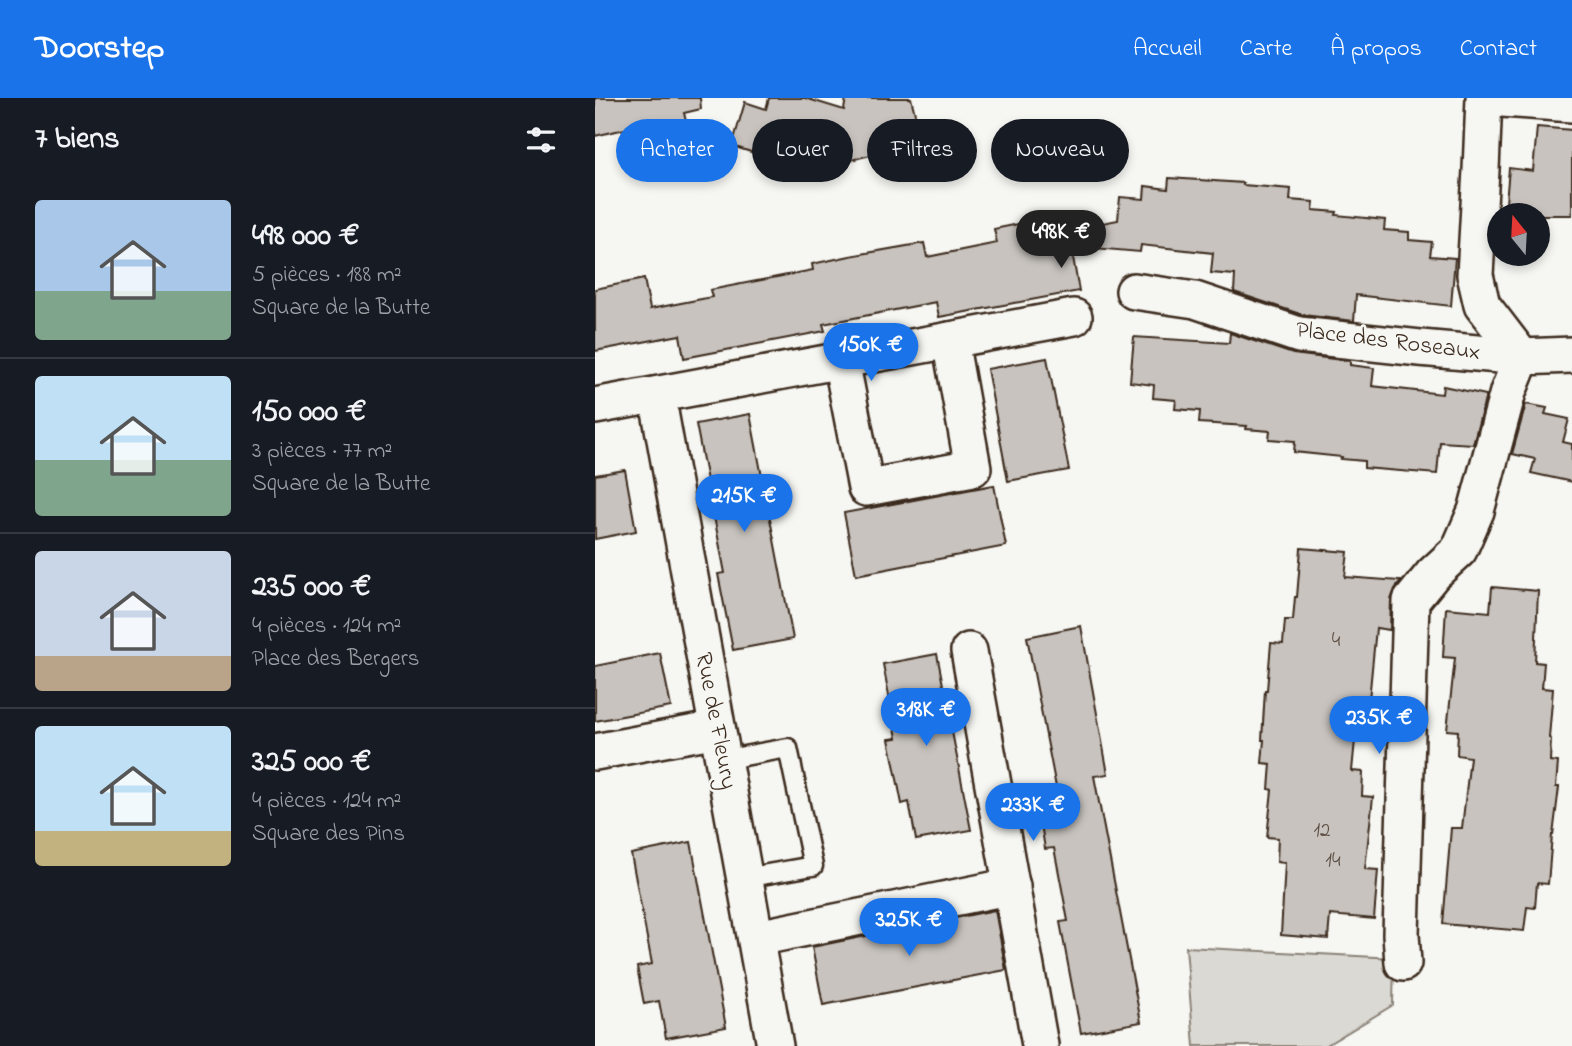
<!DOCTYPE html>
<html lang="fr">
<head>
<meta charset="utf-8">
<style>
  body { margin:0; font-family:"Indie Flower",sans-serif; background:#242831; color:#f1f3f6; height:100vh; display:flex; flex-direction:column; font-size:26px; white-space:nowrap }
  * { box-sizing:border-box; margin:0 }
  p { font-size:23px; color:#9ea1a6 }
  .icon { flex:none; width:38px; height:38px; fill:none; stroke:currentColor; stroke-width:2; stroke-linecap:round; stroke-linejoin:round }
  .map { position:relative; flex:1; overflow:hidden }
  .drawer { display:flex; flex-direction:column; background:#171b24; width:595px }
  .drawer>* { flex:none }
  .banner { position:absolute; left:21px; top:21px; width:665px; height:63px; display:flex; gap:14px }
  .needle { width:46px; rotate:342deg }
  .fabs { position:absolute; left:892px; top:105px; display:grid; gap:14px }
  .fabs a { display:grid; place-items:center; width:63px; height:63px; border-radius:50%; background:#171b24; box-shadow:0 4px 10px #0003; font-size:35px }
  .price { position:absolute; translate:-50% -60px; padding:0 16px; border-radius:24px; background:#1a73e8; color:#fff; font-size:23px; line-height:46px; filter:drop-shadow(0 2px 4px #0008) }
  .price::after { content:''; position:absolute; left:50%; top:42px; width:21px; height:16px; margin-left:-10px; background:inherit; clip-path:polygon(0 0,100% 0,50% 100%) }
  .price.selected { background:#222; color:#fff }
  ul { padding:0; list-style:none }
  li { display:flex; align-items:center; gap:21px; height:175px; padding:0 35px }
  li+li { border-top:2px solid #363941 }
  li span { display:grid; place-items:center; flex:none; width:196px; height:140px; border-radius:7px; color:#555 }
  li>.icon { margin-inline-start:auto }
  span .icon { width:84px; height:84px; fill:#fffc; stroke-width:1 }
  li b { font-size:30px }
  h2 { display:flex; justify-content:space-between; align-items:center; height:84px; padding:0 35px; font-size:30px }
  .chip { padding:0 24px; border-radius:32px; background:#171b24; box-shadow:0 4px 10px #0003; font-size:24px; line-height:63px }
  .chip.selected { background:#1a73e8; color:#fff }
  header { display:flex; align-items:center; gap:42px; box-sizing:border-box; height:98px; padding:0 35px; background:#1a73e8; color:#fff }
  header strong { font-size:33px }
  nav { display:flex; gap:38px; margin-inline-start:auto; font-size:24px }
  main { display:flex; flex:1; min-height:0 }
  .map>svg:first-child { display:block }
  .green { fill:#dad9d3; stroke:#8a8278; stroke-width:2 }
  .building { fill:#c8c3be; stroke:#3b2a1e; stroke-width:2 }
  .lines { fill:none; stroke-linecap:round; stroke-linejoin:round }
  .lane-casing { stroke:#3b2a1e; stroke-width:23 }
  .street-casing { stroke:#3b2a1e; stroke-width:40 }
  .lane { stroke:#f6f6f2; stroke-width:18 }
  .street { stroke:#f6f6f2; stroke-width:35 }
  .labels { text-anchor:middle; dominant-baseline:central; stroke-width:5; stroke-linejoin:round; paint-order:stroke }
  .number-label { font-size:21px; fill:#5e5046 }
  .street-label { font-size:24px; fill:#3b2a1e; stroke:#f6f6f2 }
</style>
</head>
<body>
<header>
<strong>Doorstep</strong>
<nav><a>Accueil</a><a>Carte</a><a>À propos</a><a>Contact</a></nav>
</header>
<main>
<section class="drawer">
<h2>7 biens<svg class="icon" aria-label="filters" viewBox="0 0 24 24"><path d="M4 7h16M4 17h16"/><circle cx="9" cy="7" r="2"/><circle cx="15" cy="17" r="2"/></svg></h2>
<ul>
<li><span style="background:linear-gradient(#a9c7e8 65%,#7fa58c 0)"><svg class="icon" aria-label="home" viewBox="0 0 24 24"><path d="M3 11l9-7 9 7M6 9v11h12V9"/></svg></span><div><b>498 000 €</b><p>5 pièces · 188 m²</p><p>Square de la Butte</p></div></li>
<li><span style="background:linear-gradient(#bfe0f5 60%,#7fa58c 0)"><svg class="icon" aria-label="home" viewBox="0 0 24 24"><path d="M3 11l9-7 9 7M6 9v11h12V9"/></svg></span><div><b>150 000 €</b><p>3 pièces · 77 m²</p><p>Square de la Butte</p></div></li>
<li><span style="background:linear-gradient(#c9d6e8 75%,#b9a48a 0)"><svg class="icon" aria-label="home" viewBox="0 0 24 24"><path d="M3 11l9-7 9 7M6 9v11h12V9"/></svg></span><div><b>235 000 €</b><p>4 pièces · 124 m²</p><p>Place des Bergers</p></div></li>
<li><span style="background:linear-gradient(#bfe0f5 75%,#c2b280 0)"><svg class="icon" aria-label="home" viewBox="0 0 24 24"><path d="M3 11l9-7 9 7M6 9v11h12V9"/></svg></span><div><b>325 000 €</b><p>4 pièces · 124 m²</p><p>Square des Pins</p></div></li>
</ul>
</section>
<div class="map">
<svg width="977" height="948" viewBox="0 0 977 948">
  <rect width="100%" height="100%" fill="#f6f6f2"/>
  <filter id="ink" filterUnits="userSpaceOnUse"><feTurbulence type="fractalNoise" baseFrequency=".0143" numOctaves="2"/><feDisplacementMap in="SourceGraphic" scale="14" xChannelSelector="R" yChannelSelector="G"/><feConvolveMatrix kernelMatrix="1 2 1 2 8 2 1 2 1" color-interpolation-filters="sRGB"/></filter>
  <g filter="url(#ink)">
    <polygon class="green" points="591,849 799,860 798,907 730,948 599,948"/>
    <g class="building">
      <polygon points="0,0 105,0 106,11 89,15 94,36 35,51 30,31 0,38"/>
      <polygon points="174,0 210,0 249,12 251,0 316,0 327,44 252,63 203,47 197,67 137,48 150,4 171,11"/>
      <polygon points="942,29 977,32 977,117 910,117 914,70 938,73"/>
      <polygon points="574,80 648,85 648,87 696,91 695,102 719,104 718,112 742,114 741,117 790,122 789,132 814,134 814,142 837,144 835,158 860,160 856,208 761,197 759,223 708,217 639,194 640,177 616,175 618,155 546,147 545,154 476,148 484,193 344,219 341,204 228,226 230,233 89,260 85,237 0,253 0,191 49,181 55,211 117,199 115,192 218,172 217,166 255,158 329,145 332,159 402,145 399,131 433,124 435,139 523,122 525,99 549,101 550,88 573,91"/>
      <polygon points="635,235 698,256 755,263 755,267 779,270 777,288 847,296 848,288 891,297 878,346 845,344 842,376 769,370 769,363 746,361 747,359 699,354 700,343 674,341 675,333 651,331 652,328 604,325 605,313 580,311 581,302 558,300 559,287 535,284 539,239 634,245"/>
      <polygon points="452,260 474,372 413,383 392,271"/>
      <polygon points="931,306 952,310 950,316 974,321 968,344 977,346 977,384 936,375 940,361 917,356"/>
      <polygon points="155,316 198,541 138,552 123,476 130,475 101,326"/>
      <polygon points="30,372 41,433 0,441 0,377"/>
      <polygon points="399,387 411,448 261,477 249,415"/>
      <polygon points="706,450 753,454 750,479 806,483 800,491 796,502 795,532 781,530 774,602 764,601 757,673 768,674 767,698 778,699 770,771 783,772 779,821 735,817 733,841 686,837 690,765 682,764 683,740 672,739 677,692 674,691 676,666 667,665 669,642 667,642 670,592 672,592 676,545 688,546 690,522 698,522 700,499 702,499"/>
      <polygon points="897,489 943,493 940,564 949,565 947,590 958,591 954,640 956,641 955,663 963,664 961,689 964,689 958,737 957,737 953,786 942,785 940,810 932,809 929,833 848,826 856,730 867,730 875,659 862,657 863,633 852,632 860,560 848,559 851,510 895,514"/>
      <polygon points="486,528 513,676 499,678 546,924 486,935 465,824 473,823 466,786 459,750 450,751 444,714 465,710 432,539"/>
      <polygon points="65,555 76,609 0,623 0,568"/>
      <polygon points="342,556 376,732 321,742 314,704 307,706 294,641 302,640 288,566"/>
      <polygon points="96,744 131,929 71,940 64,903 49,906 42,869 57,866 36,756"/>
      <polygon points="400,812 411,872 228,907 217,849"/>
    </g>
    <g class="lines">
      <defs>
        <polyline id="lane" points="127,662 193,650 218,768 150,780"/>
        <g id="street">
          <polyline points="889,0 886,72 880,177 887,207 927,259"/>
          <polyline points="892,0 977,6"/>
          <polyline points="539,193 600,202 704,237 825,250 927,259 977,257"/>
          <polyline points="246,262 271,390 378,370 355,242"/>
          <polyline points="62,297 180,948"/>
          <polyline points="0,308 479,219"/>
          <polyline points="374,553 445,947"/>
          <polyline points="0,654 122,631"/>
          <polyline points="162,840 417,788"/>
          <polyline points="808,865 806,836 816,503 838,476 864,452 881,413 913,294 927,259"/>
        </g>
      </defs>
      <use href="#lane" class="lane-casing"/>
      <use href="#street" class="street-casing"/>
      <use href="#lane" class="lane"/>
      <use href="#street" class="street"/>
    </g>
  </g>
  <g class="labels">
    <g class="number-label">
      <text x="741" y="543">4</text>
      <text x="727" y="733">12</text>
      <text x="738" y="763">14</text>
    </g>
    <g class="street-label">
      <text transform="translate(793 244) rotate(7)">Place des Roseaux</text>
      <text transform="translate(120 623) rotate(79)">Rue de Fleury</text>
    </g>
  </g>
</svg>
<div class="fabs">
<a><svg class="needle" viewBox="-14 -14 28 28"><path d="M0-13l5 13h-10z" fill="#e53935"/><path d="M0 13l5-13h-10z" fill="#9ea1a6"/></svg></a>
</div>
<b class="price selected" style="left:466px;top:172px">498K €</b>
<b class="price" style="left:276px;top:285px">150K €</b>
<b class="price" style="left:149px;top:436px">215K €</b>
<b class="price" style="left:331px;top:650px">318K €</b>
<b class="price" style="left:784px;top:658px">235K €</b>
<b class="price" style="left:438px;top:745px">233K €</b>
<b class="price" style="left:314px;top:860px">325K €</b>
<div class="banner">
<a class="chip selected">Acheter</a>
<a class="chip">Louer</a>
<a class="chip">Filtres</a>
<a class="chip">Nouveau</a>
</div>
</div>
</main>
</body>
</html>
